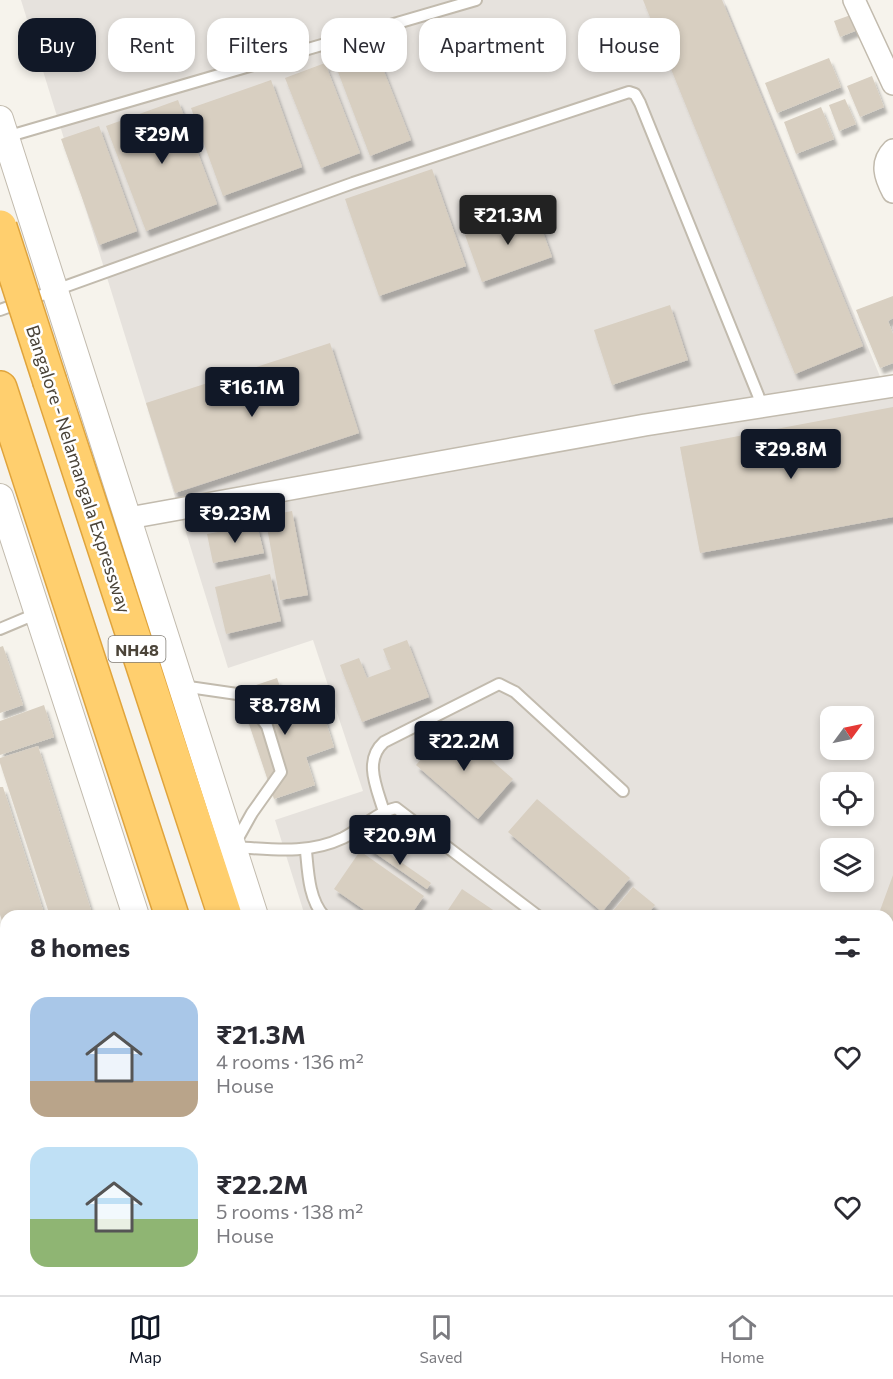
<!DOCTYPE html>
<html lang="en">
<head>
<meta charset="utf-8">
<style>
  body { margin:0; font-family:Commissioner,sans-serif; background:#f7f7f7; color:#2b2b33; height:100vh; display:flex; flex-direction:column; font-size:22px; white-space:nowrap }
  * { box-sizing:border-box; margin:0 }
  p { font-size:20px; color:#7c7c81 }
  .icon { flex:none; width:33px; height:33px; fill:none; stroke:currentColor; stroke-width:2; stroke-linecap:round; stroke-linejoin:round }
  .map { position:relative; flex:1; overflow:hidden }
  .side { position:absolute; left:0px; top:910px; width:894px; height:386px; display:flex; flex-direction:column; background:#fff; border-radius:18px 18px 0 0; box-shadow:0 3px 9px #0003 }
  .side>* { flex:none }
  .guide { position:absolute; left:18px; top:18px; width:858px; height:54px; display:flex; gap:12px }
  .needle { width:39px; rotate:57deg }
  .buttons { position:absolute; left:820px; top:706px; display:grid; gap:12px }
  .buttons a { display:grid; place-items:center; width:54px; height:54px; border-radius:12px; background:#fff; box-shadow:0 3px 9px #0003; font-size:30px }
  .price { position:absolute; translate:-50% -51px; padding:0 14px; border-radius:6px; background:#111827; color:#fff; font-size:20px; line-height:39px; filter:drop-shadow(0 2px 3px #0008) }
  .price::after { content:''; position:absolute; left:50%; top:36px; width:18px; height:14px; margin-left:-9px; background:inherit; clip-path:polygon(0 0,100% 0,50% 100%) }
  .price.on { background:#222; color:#fff }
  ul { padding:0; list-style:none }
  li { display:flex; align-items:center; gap:18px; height:150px; padding:0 30px }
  li span { display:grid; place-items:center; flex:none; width:168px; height:120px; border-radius:18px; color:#555 }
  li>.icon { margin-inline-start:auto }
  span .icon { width:72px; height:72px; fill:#fffc; stroke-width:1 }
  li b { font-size:26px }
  h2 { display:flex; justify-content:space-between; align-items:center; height:72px; padding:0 30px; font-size:26px }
  .pill { padding:0 21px; border-radius:18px; background:#fff; box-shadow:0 3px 9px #0003; font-size:21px; line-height:54px }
  .pill.on { background:#111827; color:#fff }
  .menu { display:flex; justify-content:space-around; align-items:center; height:84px; border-top:2px solid #e1e1e2; background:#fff; font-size:16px; color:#7c7c81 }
  .menu a { display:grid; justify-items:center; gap:3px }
  .menu .on { color:#111827 }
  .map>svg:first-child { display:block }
  .industrial { fill:#e6e2dd; fill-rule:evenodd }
  .building { fill:#d8cfc1; filter:url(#shadow) }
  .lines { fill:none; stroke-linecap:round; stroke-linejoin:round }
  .service-casing { stroke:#c2bbae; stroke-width:14 }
  .minor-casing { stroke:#c2bbae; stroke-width:24 }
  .tertiary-casing { stroke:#c2bbae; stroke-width:28 }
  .motorway-casing { stroke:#e0a43c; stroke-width:36 }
  .path { stroke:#c4b79f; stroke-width:4; stroke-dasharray:3 3; stroke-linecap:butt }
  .service { stroke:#fff; stroke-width:10 }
  .minor { stroke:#fff; stroke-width:21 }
  .tertiary { stroke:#fff; stroke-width:26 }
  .motorway { stroke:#ffcf6e; stroke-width:33 }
  .rail { stroke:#9a9a9a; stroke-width:4.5; stroke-dasharray:8 8; stroke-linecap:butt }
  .motorway-bridge-casing { stroke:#e0a43c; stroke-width:36; stroke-linecap:butt }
  .motorway-bridge { stroke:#ffcf6e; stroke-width:33 }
  .labels { text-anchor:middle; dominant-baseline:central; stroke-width:5; stroke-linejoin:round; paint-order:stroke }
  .shield { fill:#fff; stroke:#817c74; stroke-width:1.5 }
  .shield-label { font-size:16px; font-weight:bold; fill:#4b4439 }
  .street-label { font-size:18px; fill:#4b4439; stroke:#fff }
</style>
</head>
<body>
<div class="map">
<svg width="893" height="1295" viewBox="0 0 893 1295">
  <defs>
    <filter id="shadow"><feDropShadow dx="3.5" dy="6" stdDeviation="1.5" flood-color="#0004"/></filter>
  </defs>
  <rect width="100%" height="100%" fill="#f6f3ec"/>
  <g class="industrial">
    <path d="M21,0H724L889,398L893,397V1090L888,1084V916H305L275,820L363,791L313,640L228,668ZM831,717H864V750H831ZM831,783H864V816H831ZM831,849H864V882H831Z"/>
    <polygon points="457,1290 516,1290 499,1295 459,1295"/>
  </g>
  <g class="building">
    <polygon points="643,0 722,0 863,346 795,374"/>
    <polygon points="859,12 865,27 840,37 834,21"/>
    <polygon points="362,53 367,66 380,61 411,140 370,156 335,64"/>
    <polygon points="829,58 841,87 777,113 765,83"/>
    <polygon points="325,63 360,153 321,168 285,78"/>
    <polygon points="872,76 884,107 860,117 847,86"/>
    <polygon points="271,80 302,167 223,196 191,108"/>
    <polygon points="845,99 856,124 839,131 829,105"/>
    <polygon points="178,100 217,204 146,231 106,126"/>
    <polygon points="821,107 834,139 796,154 784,122"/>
    <polygon points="99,126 137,231 99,245 61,139"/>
    <polygon points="432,169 466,266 379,296 345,199"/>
    <polygon points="535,210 552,257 482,282 465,235"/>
    <polygon points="893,296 893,318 888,321 893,334 893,363 880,368 856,310"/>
    <polygon points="670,305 688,360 612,385 594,330"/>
    <polygon points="330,343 359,433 175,493 146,403"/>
    <polygon points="893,407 893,517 700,553 680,447"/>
    <polygon points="292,511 308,595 280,600 265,516"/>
    <polygon points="257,525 264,553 213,563 207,534"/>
    <polygon points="270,574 281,621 226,634 215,587"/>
    <polygon points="407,640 429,697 362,722 340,665 359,658 367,678 391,669 383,649"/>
    <polygon points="3,646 23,705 0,713 0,647"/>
    <polygon points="277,678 287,707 318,697 334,747 306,757 315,785 274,799 238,691"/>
    <polygon points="44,705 54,737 0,755 0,721"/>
    <polygon points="451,725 513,779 478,819 416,765"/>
    <polygon points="38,746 93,916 50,916 0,763 0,758"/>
    <polygon points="0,787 3,787 45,916 6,916 6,932 0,915"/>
    <polygon points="537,799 630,878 602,912 508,832"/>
    <polygon points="372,842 431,883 427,889 368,848"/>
    <polygon points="360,851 424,896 410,916 373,916 334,889"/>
    <polygon points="893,875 893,970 888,968 888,916 878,916"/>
    <polygon points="633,887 655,905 646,916 617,916 612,912"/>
    <polygon points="462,889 502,916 457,916 448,910"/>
  </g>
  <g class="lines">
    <defs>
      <g id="service">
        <polyline points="6,137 476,0"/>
        <polyline points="0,310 353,183 629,92 635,94 640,103 762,405"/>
        <polyline points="0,629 38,613"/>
        <path d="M182,686L244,695L267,726L281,772L252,813L233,847C271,849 307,855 343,838C361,829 377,812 396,808L538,916"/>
        <path d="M384,812C377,788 363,761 384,742L499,684L515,692L623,791"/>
        <path d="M306,851C308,872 309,900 324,916"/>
      </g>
      <g id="minor">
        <polyline points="854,0 893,84"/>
        <path d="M893,150C880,163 885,177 893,192"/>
        <polyline points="129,518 645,425 893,386"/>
      </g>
      <g id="tertiary">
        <polyline points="0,119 255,916"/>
        <polyline points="0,497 136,916"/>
        <polyline points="252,1290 253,1295"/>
        <polyline points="379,1290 381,1295"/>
      </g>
      <g id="motorway">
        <polyline points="50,382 225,916"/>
        <polyline points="0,388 172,916"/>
        <polyline points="293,1290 294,1295"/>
        <polyline points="353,1290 355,1295"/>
      </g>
    </defs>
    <use href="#service" class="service-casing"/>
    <use href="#minor" class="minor-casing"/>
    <use href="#tertiary" class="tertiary-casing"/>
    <use href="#motorway" class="motorway-casing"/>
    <g class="path">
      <polyline points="888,1234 893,1232"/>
      <polyline points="643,1295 663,1290"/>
    </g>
    <use href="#service" class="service"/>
    <use href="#minor" class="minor"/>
    <use href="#tertiary" class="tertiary"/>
    <use href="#motorway" class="motorway"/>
    <g class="rail">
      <polyline points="423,1290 424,1295"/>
      <polyline points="440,1290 441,1295"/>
    </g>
    <defs>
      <polyline id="motorway-bridge" points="0,227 50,382"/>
    </defs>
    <use href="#motorway-bridge" class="motorway-bridge-casing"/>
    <use href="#motorway-bridge" class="motorway-bridge"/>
  </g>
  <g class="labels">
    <rect class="shield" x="108.5" y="636" width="57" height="26" rx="4.5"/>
    <g class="shield-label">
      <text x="137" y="649">NH48</text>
    </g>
    <g class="street-label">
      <text transform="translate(79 469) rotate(72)">Bangalore - Nelamangala Expressway</text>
    </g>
  </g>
</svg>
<div class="buttons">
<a><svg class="needle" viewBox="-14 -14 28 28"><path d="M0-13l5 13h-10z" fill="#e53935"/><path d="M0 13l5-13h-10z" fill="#7c7c81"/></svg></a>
<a><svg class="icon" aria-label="locate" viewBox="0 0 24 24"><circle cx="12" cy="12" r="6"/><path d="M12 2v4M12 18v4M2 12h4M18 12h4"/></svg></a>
<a><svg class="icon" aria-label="layers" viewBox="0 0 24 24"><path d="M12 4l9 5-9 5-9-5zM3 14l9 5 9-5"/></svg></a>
</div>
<b class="price" style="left:162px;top:165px">₹29M</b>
<b class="price on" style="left:508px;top:246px">₹21.3M</b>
<b class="price" style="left:252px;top:418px">₹16.1M</b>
<b class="price" style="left:791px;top:480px">₹29.8M</b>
<b class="price" style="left:235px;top:544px">₹9.23M</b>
<b class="price" style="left:285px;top:736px">₹8.78M</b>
<b class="price" style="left:464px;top:772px">₹22.2M</b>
<b class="price" style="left:400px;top:866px">₹20.9M</b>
<div class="guide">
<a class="pill on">Buy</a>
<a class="pill">Rent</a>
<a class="pill">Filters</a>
<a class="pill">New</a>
<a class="pill">Apartment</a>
<a class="pill">House</a>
</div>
<section class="side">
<h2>8 homes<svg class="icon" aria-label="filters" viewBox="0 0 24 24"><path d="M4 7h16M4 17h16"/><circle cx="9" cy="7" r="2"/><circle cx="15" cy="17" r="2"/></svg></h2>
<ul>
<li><span style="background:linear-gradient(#a9c7e8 70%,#b9a48a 0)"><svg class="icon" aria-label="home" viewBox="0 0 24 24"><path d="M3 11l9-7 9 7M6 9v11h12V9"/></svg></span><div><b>₹21.3M</b><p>4 rooms · 136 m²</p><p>House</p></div><svg class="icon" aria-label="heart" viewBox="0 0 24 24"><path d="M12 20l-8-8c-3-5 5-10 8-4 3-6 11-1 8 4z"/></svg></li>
<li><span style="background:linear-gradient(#bfe0f5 60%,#8fb573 0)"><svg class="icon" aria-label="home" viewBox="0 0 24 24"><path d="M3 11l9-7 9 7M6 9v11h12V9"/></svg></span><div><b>₹22.2M</b><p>5 rooms · 138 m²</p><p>House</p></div><svg class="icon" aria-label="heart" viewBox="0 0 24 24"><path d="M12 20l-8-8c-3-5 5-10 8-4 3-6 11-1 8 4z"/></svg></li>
</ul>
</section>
</div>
<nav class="menu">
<a class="on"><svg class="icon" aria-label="map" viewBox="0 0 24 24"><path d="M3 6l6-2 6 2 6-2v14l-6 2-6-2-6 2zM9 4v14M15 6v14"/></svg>Map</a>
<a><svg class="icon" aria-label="saved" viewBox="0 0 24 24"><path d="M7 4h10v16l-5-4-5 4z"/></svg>Saved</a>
<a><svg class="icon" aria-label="home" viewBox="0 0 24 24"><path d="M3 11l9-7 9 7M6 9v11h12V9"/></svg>Home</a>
</nav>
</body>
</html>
